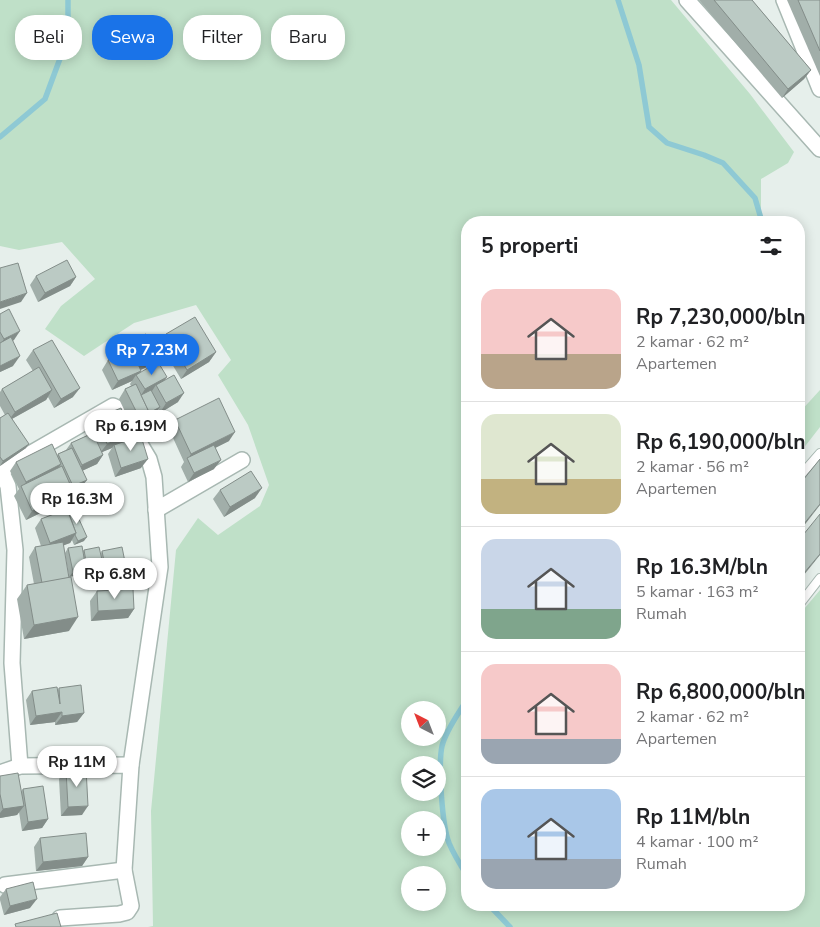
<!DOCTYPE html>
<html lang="id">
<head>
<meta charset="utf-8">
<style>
  body { margin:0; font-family:"Nunito Sans",sans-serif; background:#f6f6f6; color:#202124; height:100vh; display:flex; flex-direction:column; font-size:19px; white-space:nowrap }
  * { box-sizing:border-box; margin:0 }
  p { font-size:16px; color:#757577 }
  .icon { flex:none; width:28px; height:28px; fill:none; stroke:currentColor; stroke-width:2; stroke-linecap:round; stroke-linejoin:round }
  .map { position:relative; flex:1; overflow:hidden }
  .side { position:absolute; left:461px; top:216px; width:344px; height:695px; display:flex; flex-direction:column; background:#fff; border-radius:20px; box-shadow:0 2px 12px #0003 }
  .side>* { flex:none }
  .top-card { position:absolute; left:15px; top:15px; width:371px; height:45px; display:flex; gap:10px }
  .needle { width:32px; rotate:318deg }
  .fabs { position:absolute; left:401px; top:701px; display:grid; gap:10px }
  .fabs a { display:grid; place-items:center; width:45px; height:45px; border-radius:50%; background:#fff; box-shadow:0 2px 12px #0003; font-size:25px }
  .price { position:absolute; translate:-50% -42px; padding:0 11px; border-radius:18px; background:#fff; color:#222; font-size:16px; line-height:32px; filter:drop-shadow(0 1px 2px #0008) }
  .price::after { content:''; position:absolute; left:50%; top:30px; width:15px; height:11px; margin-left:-8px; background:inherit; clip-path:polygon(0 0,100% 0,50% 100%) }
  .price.on { background:#1a73e8; color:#fff }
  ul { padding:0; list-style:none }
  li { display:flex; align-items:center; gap:15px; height:125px; padding:0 20px }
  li+li { border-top:1px solid #e0e0e0 }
  li span { display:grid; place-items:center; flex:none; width:140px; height:100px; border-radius:15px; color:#555 }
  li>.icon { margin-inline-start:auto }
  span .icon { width:60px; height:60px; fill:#fffc; stroke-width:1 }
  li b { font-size:21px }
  h2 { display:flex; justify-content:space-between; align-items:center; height:60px; padding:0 20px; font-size:21px }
  .pill { padding:0 18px; border-radius:20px; background:#fff; box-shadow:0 2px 12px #0003; font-size:18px; line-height:45px }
  .pill.on { background:#1a73e8; color:#fff }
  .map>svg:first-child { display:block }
  .green { fill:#bfe0c8; fill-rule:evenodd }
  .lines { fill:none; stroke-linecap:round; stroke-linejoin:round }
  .stream { stroke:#8ec9d4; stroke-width:5.5 }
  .lane-casing { stroke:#a8b8b2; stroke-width:10 }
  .street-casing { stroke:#a8b8b2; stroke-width:18 }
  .lane { stroke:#fff; stroke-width:8 }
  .street { stroke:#fff; stroke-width:15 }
  .wall { fill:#a1aea9 }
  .shaded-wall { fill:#838d89 }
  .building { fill:#bbcac4; stroke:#838d89 }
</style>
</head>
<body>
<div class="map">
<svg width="820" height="927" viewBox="0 0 820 927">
  <rect width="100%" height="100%" fill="#e6efeb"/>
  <g class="green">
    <path d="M0,0H671L750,94L794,152L788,163L761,179V222H468V905H799V615L820,590V927H148L153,926L151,811L176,550L198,518L218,535L260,506L269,485L248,425L218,375L231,360L196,305L134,323L84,356L45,329L61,306L95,279L62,242L19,250L0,246ZM410,710H438V738H410ZM410,765H438V792H410ZM410,820H438V848H410ZM410,875H438V902H410Z"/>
    <polygon points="820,390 820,427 799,454 799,413"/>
  </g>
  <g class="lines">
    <g class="stream">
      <polyline points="618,0 639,65 649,127 667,143 704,155 723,163 755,198 762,222"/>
      <polyline points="0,137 45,99 68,37 68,0"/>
      <path d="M468,698C459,713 446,730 442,746C438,765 442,825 449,843C454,855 461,866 468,877"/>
      <polyline points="489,905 510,927"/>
    </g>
    <defs>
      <g id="lane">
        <polyline points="799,477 820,453"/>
        <polyline points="799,605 820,578"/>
      </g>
      <g id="street">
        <polyline points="687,0 820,149"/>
        <polyline points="784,0 820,89"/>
        <polyline points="0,469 8,486 15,550 12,663 20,766"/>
        <polyline points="2,470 113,406 119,409 149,459 154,477 160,567 131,765"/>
        <polyline points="156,510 242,460"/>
        <polyline points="0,773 20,766 131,765 124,870 131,906 127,912 119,914 60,918"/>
        <polyline points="5,885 124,870"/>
      </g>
    </defs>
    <use href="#lane" class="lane-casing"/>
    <use href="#street" class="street-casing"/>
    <use href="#lane" class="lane"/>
    <use href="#street" class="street"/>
  </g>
  <g class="wall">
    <polygon points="699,0 752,0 811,70 804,79 782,98"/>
    <polygon points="787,0 820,0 820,76"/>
    <polygon points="36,276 76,277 70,286 38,302 30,285"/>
    <polygon points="0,314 14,340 12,341 13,366 0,372"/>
    <polygon points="166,334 216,352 209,362 181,379 160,344"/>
    <polygon points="130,340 155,357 149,366 141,370 141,371 140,373 164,381 178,402 160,413 158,409 156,412 145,417 143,421 132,426 119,399 125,389 131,386 130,384 132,381 112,390 102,370 108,360 125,353 123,350"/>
    <polygon points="33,350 73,397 54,408 48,397 46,400 12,419 26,448 0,466 0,418 5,415 0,406 0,392 2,389 33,371 26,360"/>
    <polygon points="97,418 131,434 126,441 141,468 115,477 108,454 112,448 102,452 103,455 97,464 82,471 80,489 72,493 67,500 26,520 14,496 19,489 10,471 16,462 57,456 58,454 66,450 71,443 92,433 90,427"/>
    <polygon points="175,420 229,441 215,448 214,469 188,482 181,467 184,462 169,429"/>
    <polygon points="220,490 255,498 224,517 213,499"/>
    <polygon points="67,509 84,541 74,545 72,540 70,543 63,545 69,631 24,639 17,599 27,585 34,584 29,557 35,547 41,546 35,528 41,519"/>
    <polygon points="68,548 83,551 84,550 101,553 102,551 122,566 102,571 101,566 99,569 84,572 83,574 69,577 65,553"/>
    <polygon points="97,591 134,609 128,618 91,621 90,601"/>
    <polygon points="59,688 84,713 77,722 55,725 55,722 30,725 26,700 32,691 58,690"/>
    <polygon points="66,770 82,815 61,816 59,779"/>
    <polygon points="0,776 21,792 23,789 48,819 42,828 22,831 19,812 17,815 0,818"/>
    <polygon points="40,838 88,857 82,866 36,871 34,847"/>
    <polygon points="6,889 30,908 4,915 0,900 0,897"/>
  </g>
  <g class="shaded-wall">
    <polygon points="811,70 804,79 782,98 788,89"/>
    <polygon points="76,277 70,286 38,302 45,293"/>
    <polygon points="27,293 21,302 0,309 0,302"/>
    <polygon points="20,331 14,340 0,347 0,345 4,339"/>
    <polygon points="216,352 209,362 181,379 187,370"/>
    <polygon points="20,356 13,366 0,372 0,366"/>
    <polygon points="155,357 149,366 133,373 140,364"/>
    <polygon points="141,371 137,376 136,375 132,381 112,390 118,381"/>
    <polygon points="167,377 160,386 156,385 152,391 140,398 140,397 145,389"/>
    <polygon points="80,388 73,397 54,408 61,399"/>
    <polygon points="52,390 46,400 8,421 15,412"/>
    <polygon points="184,393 178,402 160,413 166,403"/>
    <polygon points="160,407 156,412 145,417 143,421 132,426 139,417"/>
    <polygon points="235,432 229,441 189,461 188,459 191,454"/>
    <polygon points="131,434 125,443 114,445 112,448 100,453 107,444"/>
    <polygon points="29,444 26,448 0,466 3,461"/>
    <polygon points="103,455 97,464 75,474 82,465"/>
    <polygon points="148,459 141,468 115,477 121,468"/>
    <polygon points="221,460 214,469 188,482 194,473"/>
    <polygon points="61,464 55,474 22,488 26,482"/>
    <polygon points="87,480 80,489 72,493 67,500 26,520 32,511 68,493 73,486"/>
    <polygon points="262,488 255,498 224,517 230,507"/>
    <polygon points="820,504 820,505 799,532 799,530"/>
    <polygon points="76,533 70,543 44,553 50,543"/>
    <polygon points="87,537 84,541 74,545 78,541"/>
    <polygon points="820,554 820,555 799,581 799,579"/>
    <polygon points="125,562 122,566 102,571 105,566"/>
    <polygon points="103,564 99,569 84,572 83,574 69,577 73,572 86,569 87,567"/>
    <polygon points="134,609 128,618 91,621 98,611"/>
    <polygon points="78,617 69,631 24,639 34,625"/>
    <polygon points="62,712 55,722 30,725 36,716"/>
    <polygon points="84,713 77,722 55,725 62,716"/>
    <polygon points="24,806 17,815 0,818 0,813 3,809"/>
    <polygon points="88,806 82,815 61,816 68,807"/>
    <polygon points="48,819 42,828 22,831 28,822"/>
    <polygon points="88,857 82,866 36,871 43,862"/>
    <polygon points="37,899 30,908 4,915 10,906"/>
  </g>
  <g class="building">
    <polygon points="714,0 752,0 811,70 788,89"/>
    <polygon points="798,0 820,0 820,51"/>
    <polygon points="67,260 76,277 45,293 36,276"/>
    <polygon points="18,263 27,293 0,302 0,268"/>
    <polygon points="9,309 20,331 4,339 0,332 0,314"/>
    <polygon points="195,317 216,352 187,370 166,334"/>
    <polygon points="146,334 155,357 140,364 130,340"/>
    <polygon points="11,337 20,356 0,366 0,343"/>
    <polygon points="52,340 80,388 61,399 33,350"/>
    <polygon points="132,350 141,371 118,381 108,360"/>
    <polygon points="158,362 167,377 145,389 136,375"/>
    <polygon points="39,367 52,390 15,412 2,389"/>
    <polygon points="174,375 184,393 166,403 156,385"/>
    <polygon points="136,384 149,412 139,417 125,389"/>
    <polygon points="151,390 160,407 149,413 149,412 141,395"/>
    <polygon points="219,398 235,432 191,454 175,420"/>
    <polygon points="121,408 131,434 107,444 97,418"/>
    <polygon points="8,413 29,444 3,461 0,457 0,418"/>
    <polygon points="93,433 103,455 82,465 71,443"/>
    <polygon points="141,436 148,459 121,468 114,445"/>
    <polygon points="52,444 61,464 26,482 16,462"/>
    <polygon points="214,445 221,460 194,473 187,458"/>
    <polygon points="72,448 87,480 73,486 58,454"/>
    <polygon points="820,459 820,504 799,530 799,485"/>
    <polygon points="62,466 73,491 32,511 21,486"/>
    <polygon points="251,471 262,488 230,507 220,490"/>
    <polygon points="74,508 87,537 78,541 75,535 76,533 68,511"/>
    <polygon points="67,509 76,533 50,543 41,519"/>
    <polygon points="820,514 820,554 799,579 799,540"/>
    <polygon points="63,542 69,578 42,583 35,547"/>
    <polygon points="82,546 86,569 73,572 68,548"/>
    <polygon points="99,547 103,564 87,567 84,550"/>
    <polygon points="122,547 125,562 105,566 102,551"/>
    <polygon points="71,577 78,617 34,625 27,585"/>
    <polygon points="133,589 134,609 98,611 97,591"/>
    <polygon points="81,685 84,713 62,716 62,712 36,716 32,691 57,687 60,704 59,688"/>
    <polygon points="86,768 88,806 68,807 66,770"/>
    <polygon points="18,773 24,806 3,809 0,794 0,776"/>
    <polygon points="43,786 48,819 28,822 23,789"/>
    <polygon points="86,833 88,857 43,862 40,838"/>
    <polygon points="33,882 37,899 10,906 6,889"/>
    <polygon points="57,913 61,927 16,927 15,924"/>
  </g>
</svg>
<div class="fabs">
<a><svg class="needle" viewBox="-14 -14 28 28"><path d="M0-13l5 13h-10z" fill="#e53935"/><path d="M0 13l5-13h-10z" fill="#757577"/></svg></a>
<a><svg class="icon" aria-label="layers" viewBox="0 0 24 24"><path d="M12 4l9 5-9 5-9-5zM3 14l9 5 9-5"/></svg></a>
<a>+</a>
<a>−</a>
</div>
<b class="price on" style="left:152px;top:376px">Rp 7.23M</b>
<b class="price" style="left:131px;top:452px">Rp 6.19M</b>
<b class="price" style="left:77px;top:525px">Rp 16.3M</b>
<b class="price" style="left:115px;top:600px">Rp 6.8M</b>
<b class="price" style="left:77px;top:788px">Rp 11M</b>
<div class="top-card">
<a class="pill">Beli</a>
<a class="pill on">Sewa</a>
<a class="pill">Filter</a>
<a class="pill">Baru</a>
</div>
<section class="side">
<h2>5 properti<svg class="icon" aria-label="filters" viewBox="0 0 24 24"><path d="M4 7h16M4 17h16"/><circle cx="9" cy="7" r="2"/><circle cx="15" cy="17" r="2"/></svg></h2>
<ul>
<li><span style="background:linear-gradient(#f6c9c9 65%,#b9a48a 0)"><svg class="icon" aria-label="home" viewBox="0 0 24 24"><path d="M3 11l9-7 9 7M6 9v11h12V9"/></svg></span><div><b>Rp 7,230,000/bln</b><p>2 kamar · 62 m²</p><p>Apartemen</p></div></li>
<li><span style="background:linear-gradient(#dfe7d0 65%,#c2b280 0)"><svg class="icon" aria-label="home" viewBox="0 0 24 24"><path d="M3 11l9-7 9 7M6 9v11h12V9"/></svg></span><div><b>Rp 6,190,000/bln</b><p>2 kamar · 56 m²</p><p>Apartemen</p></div></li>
<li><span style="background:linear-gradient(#c9d6e8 70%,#7fa58c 0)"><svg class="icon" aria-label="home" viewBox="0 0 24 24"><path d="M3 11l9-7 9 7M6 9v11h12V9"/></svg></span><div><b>Rp 16.3M/bln</b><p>5 kamar · 163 m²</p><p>Rumah</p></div></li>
<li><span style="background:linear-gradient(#f6c9c9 75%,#9aa5b1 0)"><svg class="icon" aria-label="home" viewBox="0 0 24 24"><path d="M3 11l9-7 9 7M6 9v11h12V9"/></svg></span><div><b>Rp 6,800,000/bln</b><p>2 kamar · 62 m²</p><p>Apartemen</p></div></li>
<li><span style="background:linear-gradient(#a9c7e8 70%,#9aa5b1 0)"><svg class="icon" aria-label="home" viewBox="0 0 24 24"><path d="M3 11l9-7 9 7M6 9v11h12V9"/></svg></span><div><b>Rp 11M/bln</b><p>4 kamar · 100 m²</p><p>Rumah</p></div></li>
</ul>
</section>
</div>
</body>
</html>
